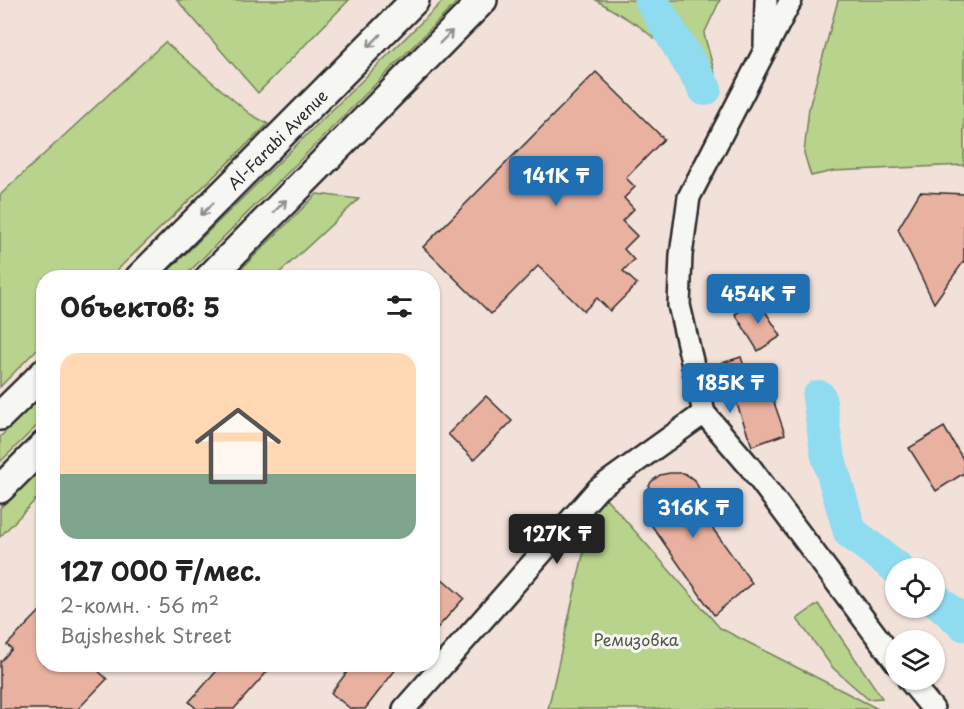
<!DOCTYPE html>
<html lang="ru">
<head>
<meta charset="utf-8">
<style>
  body { margin:0; font-family:"Playpen Sans",sans-serif; background:#f6f6f6; color:#222; height:100vh; display:flex; flex-direction:column; font-size:22px; white-space:nowrap }
  * { box-sizing:border-box; margin:0 }
  p { font-size:20px; color:#767676 }
  .icon { flex:none; width:33px; height:33px; fill:none; stroke:currentColor; stroke-width:2; stroke-linecap:round; stroke-linejoin:round }
  .map { position:relative; flex:1; overflow:hidden }
  .panel { position:absolute; left:36px; top:270px; width:404px; height:402px; display:flex; flex-direction:column; background:#fff; border-radius:24px; box-shadow:0 2px 4px #0004 }
  .panel>* { flex:none }
  .fabs { position:absolute; left:885px; top:558px; display:grid; gap:12px }
  .fabs a { display:grid; place-items:center; width:60px; height:60px; border-radius:50%; background:#fff; box-shadow:0 2px 4px #0004; font-size:30px }
  .price { position:absolute; translate:-50% -51px; padding:0 14px; border-radius:6px; background:#1f6fb2; color:#fff; font-size:20px; line-height:39px; filter:drop-shadow(0 2px 3px #0008) }
  .price::after { content:''; position:absolute; left:50%; top:36px; width:18px; height:14px; margin-left:-9px; background:inherit; clip-path:polygon(0 0,100% 0,50% 100%) }
  .price.selected { background:#222; color:#fff }
  ul { padding:0; list-style:none }
  li { display:grid; align-content:center; gap:12px; height:318px; padding:0 24px }
  li+li { border-top:2px solid #e0e0e0 }
  li span { display:grid; place-items:center; height:186px; border-radius:18px; color:#555 }
  li>.icon { margin-inline-start:auto }
  span .icon { width:108px; height:108px; fill:#fffc; stroke-width:1 }
  li b { font-size:26px }
  h2 { display:flex; justify-content:space-between; align-items:center; height:72px; padding:0 24px; font-size:26px }
  .map>svg:first-child { display:block }
  .green { fill:#b8d38b; stroke:#727f5b; stroke-width:1.5 }
  .lines { fill:none; stroke-linecap:round; stroke-linejoin:round }
  .river { stroke:#8fdbf0; stroke-width:34 }
  .building { fill:#e9b1a0; stroke:#2b2b2b; stroke-width:1.5 }
  .minor-casing { stroke:#2b2b2b; stroke-width:26 }
  .major-casing { stroke:#2b2b2b; stroke-width:32 }
  .minor { stroke:#f6f6f2; stroke-width:21 }
  .major { stroke:#f6f6f2; stroke-width:27 }
  .oneway { stroke:#90908e }
  .labels { text-anchor:middle; dominant-baseline:central; stroke-width:6; stroke-linejoin:round; paint-order:stroke }
  .street-label { font-size:16px; fill:#2b2b2b; stroke:#f6f6f2 }
  .park-label { font-size:16px; fill:#4e5543; stroke:#f6f6f2 }
</style>
</head>
<body>
<div class="map">
<svg width="964" height="709" viewBox="0 0 964 709">
  <rect width="100%" height="100%" fill="#f2e1d9"/>
  <filter id="ink" filterUnits="userSpaceOnUse"><feTurbulence type="fractalNoise" baseFrequency=".0167" numOctaves="2"/><feDisplacementMap in="SourceGraphic" scale="12" xChannelSelector="R" yChannelSelector="G"/><feConvolveMatrix kernelMatrix="1 2 1 2 8 2 1 2 1" color-interpolation-filters="sRGB"/></filter>
  <g filter="url(#ink)">
    <g class="green">
      <polygon points="177,0 349,0 258,93"/>
      <polygon points="444,0 459,0 184,277 162,277"/>
      <polygon points="596,0 720,0 704,34 720,92 639,26"/>
      <polygon points="838,0 964,0 964,165 833,171 811,176 804,153 809,108"/>
      <polygon points="165,42 250,114 268,124 110,277 44,278 43,343 0,387 0,195"/>
      <polygon points="317,194 359,199 275,277 233,277"/>
      <polygon points="43,395 43,420 0,462 0,437"/>
      <polygon points="43,465 43,492 0,537 0,508"/>
      <polygon points="598,489 720,628 878,709 548,709"/>
      <polygon points="818,604 882,698 868,699 833,668 797,619"/>
    </g>
    <g class="lines">
      <g class="river">
        <polyline points="651,0 705,89"/>
        <polyline points="819,397 827,452 850,532 897,568"/>
        <polyline points="934,598 964,624"/>
      </g>
    </g>
    <g class="building">
      <polygon points="596,72 664,139 626,178 635,187 624,198 634,209 622,221 637,236 624,249 634,260 623,271 637,284 610,311 597,298 584,311 538,266 491,314 423,247"/>
      <polygon points="920,192 964,194 964,261 934,303 898,229"/>
      <polygon points="758,300 781,336 758,351 735,314"/>
      <polygon points="741,357 753,394 769,388 785,434 752,446 722,363"/>
      <polygon points="486,396 512,421 474,460 448,434"/>
      <polygon points="944,427 964,461 964,473 936,491 909,448"/>
      <polygon points="670,473 684,473 695,480 705,502 703,515 752,583 714,615 643,513 644,497 651,482 660,475"/>
      <polygon points="432,570 464,598 432,634"/>
      <polygon points="44,607 44,664 91,664 107,679 78,709 0,709 0,662 12,649 7,645"/>
      <polygon points="223,664 274,664 234,709 197,709 189,702"/>
      <polygon points="353,664 400,664 365,709 351,709 331,693"/>
    </g>
    <g class="lines">
      <defs>
        <g id="minor">
          <polyline points="791,0 689,197 681,255 679,305 704,413 750,467 896,662"/>
          <polyline points="765,46 766,0"/>
          <polyline points="909,680 933,709"/>
          <polyline points="404,709 598,489 704,413"/>
        </g>
        <g id="major">
          <polyline points="139,278 415,0"/>
          <polyline points="209,278 483,0"/>
          <polyline points="0,416 44,373"/>
          <polyline points="0,489 44,445"/>
        </g>
      </defs>
      <use href="#minor" class="minor-casing"/>
      <use href="#major" class="major-casing"/>
      <use href="#minor" class="minor"/>
      <use href="#major" class="major"/>
    </g>
    <defs><path id="oneway-shaft" d="M-6 0H5M1.5-3L5.5 0L1.5 3" fill="none" stroke-width="1.6" stroke-linecap="round" stroke-linejoin="round" transform="scale(1.5)"/></defs>
    <g class="oneway">
      <use href="#oneway-shaft" transform="translate(446 37) rotate(-45)"/>
      <use href="#oneway-shaft" transform="translate(374 41) rotate(135)"/>
      <use href="#oneway-shaft" transform="translate(280 206) rotate(-45)"/>
      <use href="#oneway-shaft" transform="translate(207 209) rotate(135)"/>
    </g>
  </g>
  <g class="labels">
    <g class="street-label">
      <text transform="translate(277 139) rotate(-45)">Al-Farabi Avenue</text>
    </g>
    <g class="park-label">
      <text x="636" y="639">Ремизовка</text>
    </g>
  </g>
</svg>
<div class="fabs">
<a><svg class="icon" aria-label="locate" viewBox="0 0 24 24"><circle cx="12" cy="12" r="6"/><path d="M12 2v4M12 18v4M2 12h4M18 12h4"/></svg></a>
<a><svg class="icon" aria-label="layers" viewBox="0 0 24 24"><path d="M12 4l9 5-9 5-9-5zM3 14l9 5 9-5"/></svg></a>
</div>
<b class="price" style="left:556px;top:207px">141K ₸</b>
<b class="price" style="left:758px;top:325px">454K ₸</b>
<b class="price" style="left:730px;top:414px">185K ₸</b>
<b class="price" style="left:693px;top:539px">316K ₸</b>
<b class="price selected" style="left:557px;top:565px">127K ₸</b>
<section class="panel">
<h2>Объектов: 5<svg class="icon" aria-label="filters" viewBox="0 0 24 24"><path d="M4 7h16M4 17h16"/><circle cx="9" cy="7" r="2"/><circle cx="15" cy="17" r="2"/></svg></h2>
<ul>
<li><span style="background:linear-gradient(#ffd9b3 65%,#7fa58c 0)"><svg class="icon" aria-label="home" viewBox="0 0 24 24"><path d="M3 11l9-7 9 7M6 9v11h12V9"/></svg></span><div><b>127 000 ₸/мес.</b><p>2-комн. · 56 m²</p><p>Bajsheshek Street</p></div></li>
</ul>
</section>
</div>
</body>
</html>
